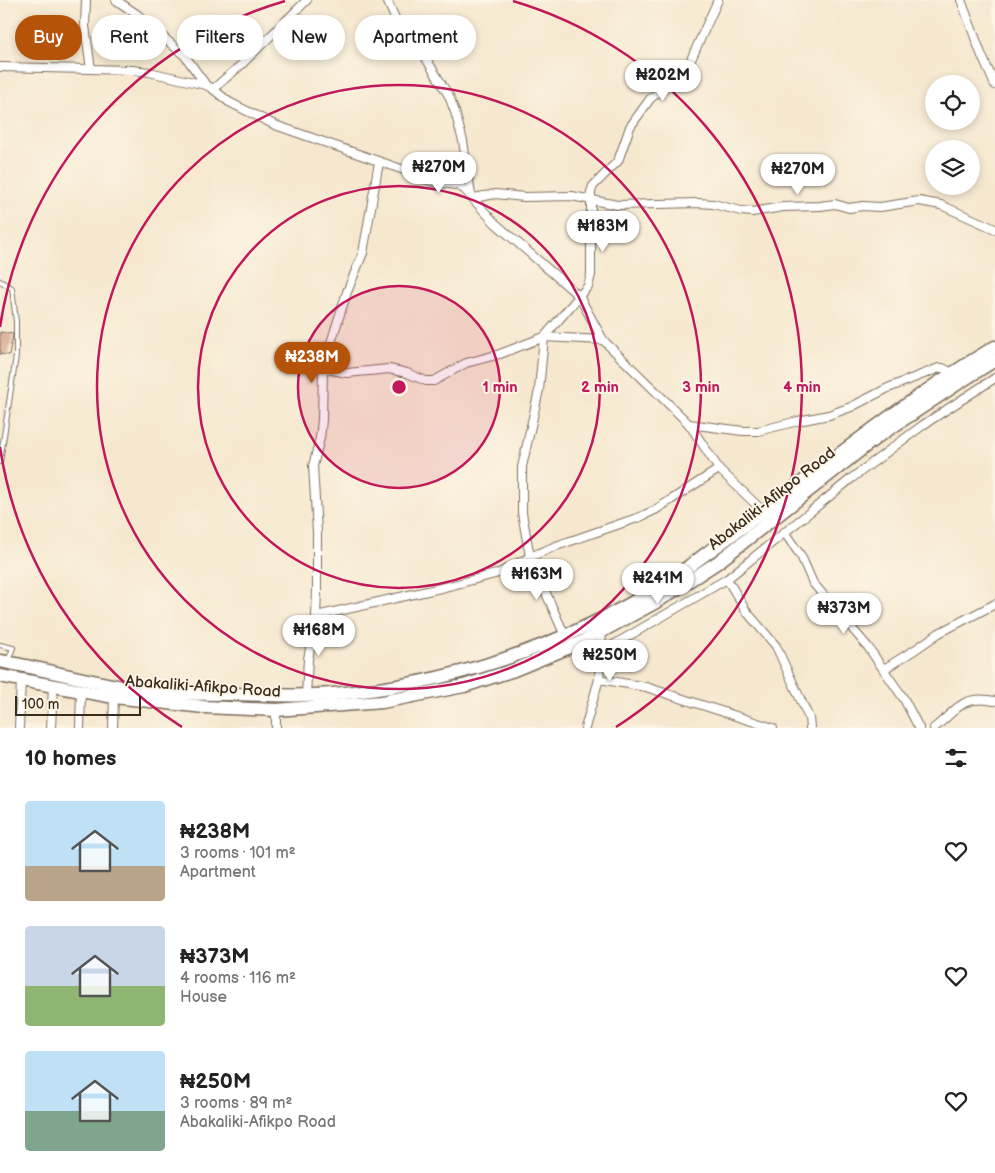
<!DOCTYPE html>
<html lang="en">
<head>
<meta charset="utf-8">
<style>
  body { margin:0; font-family:"Balsamiq Sans",sans-serif; background:#f6f6f6; color:#222; height:100vh; display:flex; flex-direction:column; font-size:19px; white-space:nowrap }
  * { box-sizing:border-box; margin:0 }
  p { font-size:16px; color:#767676 }
  .icon { flex:none; width:28px; height:28px; fill:none; stroke:currentColor; stroke-width:2; stroke-linecap:round; stroke-linejoin:round }
  .map { position:relative; height:728px; overflow:hidden }
  .panel { display:flex; flex-direction:column; background:#fff; flex:1 }
  .panel>* { flex:none }
  .banner { position:absolute; left:15px; top:15px; width:500px; height:45px; display:flex; gap:10px }
  .controls { position:absolute; left:925px; top:75px; display:grid; gap:10px }
  .controls a { display:grid; place-items:center; width:55px; height:55px; border-radius:50%; background:#fff; box-shadow:0 2px 8px #0003; font-size:25px }
  .scale { position:absolute; left:15px; bottom:12px; width:126px; box-sizing:border-box; padding-left:5px; border:2px solid #3b2a1e; border-top:0; font-size:14px; line-height:18px; white-space:nowrap; color:#3b2a1e; -webkit-text-stroke:4px #fcf5e5; paint-order:stroke }
  .price { position:absolute; translate:-50% -42px; padding:0 11px; border-radius:18px; background:#fff; color:#222; font-size:16px; line-height:32px; filter:drop-shadow(0 1px 2px #0008) }
  .price::after { content:''; position:absolute; left:50%; top:30px; width:15px; height:11px; margin-left:-8px; background:inherit; clip-path:polygon(0 0,100% 0,50% 100%) }
  .price.active { background:#b45309; color:#fff }
  ul { padding:0; list-style:none }
  li { display:flex; align-items:center; gap:15px; height:125px; padding:0 25px }
  li span { display:grid; place-items:center; flex:none; width:140px; height:100px; border-radius:5px; color:#555 }
  li>.icon { margin-inline-start:auto }
  span .icon { width:60px; height:60px; fill:#fffc; stroke-width:1 }
  li b { font-size:21px }
  h2 { display:flex; justify-content:space-between; align-items:center; height:60px; padding:0 25px; font-size:21px }
  .chip { padding:0 18px; border-radius:22px; background:#fff; box-shadow:0 2px 8px #0003; font-size:18px; line-height:45px }
  .chip.active { background:#b45309; color:#fff }
  .map>svg:first-child { display:block }
  .building { fill:#d6a188 }
  .lines { fill:none; stroke-linecap:round; stroke-linejoin:round }
  .lane-casing { stroke:#7c6c5c; stroke-width:6 }
  .street-casing { stroke:#7c6c5c; stroke-width:10 }
  .primary-casing { stroke:#7c6c5c; stroke-width:15 }
  .lane { stroke:#fff; stroke-width:4 }
  .street { stroke:#fff; stroke-width:8 }
  .primary { stroke:#fff; stroke-width:12 }
  .ring { fill:none; stroke:#c2185b; stroke-width:2.5 }
  .labels { text-anchor:middle; dominant-baseline:central; stroke-width:4; stroke-linejoin:round; paint-order:stroke }
  .street-label { font-size:16px; fill:#3b2a1e; stroke:#fcf5e5 }
  .centre { fill:#c2185b; stroke:#fcf5e5; stroke-width:2.5 }
  .ring-label { font-size:15px; text-anchor:middle; font-weight:bold; fill:#c2185b; stroke:#fcf5e5; stroke-width:4; stroke-linejoin:round; paint-order:stroke }
</style>
</head>
<body>
<div class="map">
<svg width="995" height="728" viewBox="0 0 995 728">
  <rect width="100%" height="100%" fill="#fcf5e5"/>
  <filter id="ink" filterUnits="userSpaceOnUse"><feTurbulence type="fractalNoise" baseFrequency=".02" numOctaves="2"/><feDisplacementMap in="SourceGraphic" scale="10" xChannelSelector="R" yChannelSelector="G"/><feConvolveMatrix kernelMatrix="1 2 1 2 8 2 1 2 1" color-interpolation-filters="sRGB"/></filter>
  <filter id="wash" filterUnits="userSpaceOnUse"><feTurbulence type="fractalNoise" baseFrequency=".0096" numOctaves="4" result="noise"/><feDisplacementMap in="SourceGraphic" scale="20" xChannelSelector="R" yChannelSelector="G"/><feGaussianBlur stdDeviation="1.12" result="paint"/><feColorMatrix in="noise" values="0 0 0 0 0 0 0 0 0 0 0 0 0 0 0 0 0 1.4 0 .05"/><feComposite in="paint" operator="in"/></filter>
  <g filter="url(#wash)">
    <rect width="100%" height="100%" fill="#f6e8cf"/>
    <g id="blocks">
      <polygon class="building" points="0,332 13,334 9,355 0,354"/>
    </g>
  </g>
  <g filter="url(#ink)">
    <use href="#blocks" fill-opacity="0" stroke="#7c6c5c" stroke-width="1"/>
    <g class="lines">
      <defs>
        <g id="lane">
          <polyline points="0,281 12,288 16,322 16,356 0,462"/>
          <polyline points="0,645 13,648 8,661"/>
        </g>
        <g id="street">
          <polyline points="86,0 85,26 91,69"/>
          <polyline points="116,0 138,15 185,56 206,85"/>
          <polyline points="387,0 398,25 422,52 449,96 455,112 463,141 471,195"/>
          <polyline points="961,0 982,56 995,85"/>
          <polyline points="0,67 133,70 149,72 206,85 213,89 229,102 275,125 404,170 430,181 456,185 464,189 495,223 579,296 603,340 689,424 719,469 764,512"/>
          <polyline points="213,89 241,65 307,0"/>
          <polyline points="447,182 460,175 466,163"/>
          <polyline points="473,198 496,194 524,197 572,196 617,205 698,203 713,204 741,211 752,212 783,207 820,206 835,204 849,208 863,206 880,207 919,201 941,205 995,229"/>
          <polyline points="323,368 347,373 389,369 407,373 426,381 434,381 466,363 500,354 544,337 603,340"/>
          <polyline points="689,424 743,431 758,431 798,421 829,415 851,407 888,388 939,368 943,368 952,373"/>
          <polyline points="784,532 801,556 813,583 868,647 904,699 919,728"/>
          <polyline points="727,579 746,611 776,646 809,718 810,728"/>
          <polyline points="316,616 445,587 499,573 530,557 556,546 640,517 655,510 719,469"/>
          <polyline points="565,636 530,557 522,513 522,467 539,390 544,337 588,286 591,275 591,192 593,186 618,161 630,127 650,99 685,70 689,64 718,0"/>
          <polyline points="601,652 727,579 852,478 923,425 995,378"/>
          <polyline points="884,669 916,649 939,633 995,604"/>
          <polyline points="599,679 646,687 773,728"/>
          <polyline points="306,695 308,659 316,616 317,590 317,532 313,466 320,438 322,420 323,368 347,292 363,253 379,162"/>
          <polyline points="19,728 21,679"/>
          <polyline points="51,728 53,685"/>
          <polyline points="80,728 81,690"/>
          <polyline points="113,728 114,697"/>
          <polyline points="276,728 276,710"/>
          <polyline points="585,728 599,679 602,631"/>
          <path d="M934,728C957,710 962,694 995,701"/>
        </g>
        <g id="primary">
          <path d="M0,661C45,669 89,682 135,689C167,694 201,694 234,694C267,695 300,697 333,694C447,685 562,647 659,587C681,573 701,557 722,542C814,476 898,404 995,347"/>
          <polyline points="0,676 114,697 204,707 276,710 382,702 464,686 514,670 582,642 658,601 718,562 877,437 957,384 995,360"/>
        </g>
      </defs>
      <use href="#lane" class="lane-casing"/>
      <use href="#street" class="street-casing"/>
      <use href="#primary" class="primary-casing"/>
      <use href="#lane" class="lane"/>
      <use href="#street" class="street"/>
      <use href="#primary" class="primary"/>
    </g>
  </g>
  <circle cx="399" cy="387" r="101" fill="#c2185b" fill-opacity=".12"/>
  <g class="ring">
    <circle cx="399" cy="387" r="101"/>
    <circle cx="399" cy="387" r="201"/>
    <circle cx="399" cy="387" r="302"/>
    <path d="M182 727A403 403 0 0 1 0 447M0 327A403 403 0 0 1 285 1M513 1A403 403 0 0 1 616 727"/>
  </g>
  <g class="labels">
    <g class="street-label">
      <text transform="translate(772 499) rotate(-38)">Abakaliki-Afikpo Road</text>
      <text transform="translate(203 687) rotate(4)">Abakaliki-Afikpo Road</text>
    </g>
  </g>
  <circle cx="399" cy="387" r="8" class="centre"/>
  <g class="ring-label">
    <text x="500" y="392">1 min</text>
    <text x="600" y="392">2 min</text>
    <text x="701" y="392">3 min</text>
    <text x="802" y="392">4 min</text>
  </g>
</svg>
<div class="controls">
<a><svg class="icon" aria-label="locate" viewBox="0 0 24 24"><circle cx="12" cy="12" r="6"/><path d="M12 2v4M12 18v4M2 12h4M18 12h4"/></svg></a>
<a><svg class="icon" aria-label="layers" viewBox="0 0 24 24"><path d="M12 4l9 5-9 5-9-5zM3 14l9 5 9-5"/></svg></a>
</div>
<div class="scale">100 m</div>
<b class="price" style="left:663px;top:102px">₦202M</b>
<b class="price" style="left:439px;top:194px">₦270M</b>
<b class="price" style="left:798px;top:196px">₦270M</b>
<b class="price" style="left:603px;top:253px">₦183M</b>
<b class="price active" style="left:312px;top:384px">₦238M</b>
<b class="price" style="left:537px;top:601px">₦163M</b>
<b class="price" style="left:658px;top:605px">₦241M</b>
<b class="price" style="left:844px;top:635px">₦373M</b>
<b class="price" style="left:319px;top:657px">₦168M</b>
<b class="price" style="left:610px;top:682px">₦250M</b>
<div class="banner">
<a class="chip active">Buy</a>
<a class="chip">Rent</a>
<a class="chip">Filters</a>
<a class="chip">New</a>
<a class="chip">Apartment</a>
</div>
</div>
<section class="panel">
<h2>10 homes<svg class="icon" aria-label="filters" viewBox="0 0 24 24"><path d="M4 7h16M4 17h16"/><circle cx="9" cy="7" r="2"/><circle cx="15" cy="17" r="2"/></svg></h2>
<ul>
<li><span style="background:linear-gradient(#bfe0f5 65%,#b9a48a 0)"><svg class="icon" aria-label="home" viewBox="0 0 24 24"><path d="M3 11l9-7 9 7M6 9v11h12V9"/></svg></span><div><b>₦238M</b><p>3 rooms · 101 m²</p><p>Apartment</p></div><svg class="icon" aria-label="heart" viewBox="0 0 24 24"><path d="M12 20l-8-8c-3-5 5-10 8-4 3-6 11-1 8 4z"/></svg></li>
<li><span style="background:linear-gradient(#c9d6e8 60%,#8fb573 0)"><svg class="icon" aria-label="home" viewBox="0 0 24 24"><path d="M3 11l9-7 9 7M6 9v11h12V9"/></svg></span><div><b>₦373M</b><p>4 rooms · 116 m²</p><p>House</p></div><svg class="icon" aria-label="heart" viewBox="0 0 24 24"><path d="M12 20l-8-8c-3-5 5-10 8-4 3-6 11-1 8 4z"/></svg></li>
<li><span style="background:linear-gradient(#bfe0f5 60%,#7fa58c 0)"><svg class="icon" aria-label="home" viewBox="0 0 24 24"><path d="M3 11l9-7 9 7M6 9v11h12V9"/></svg></span><div><b>₦250M</b><p>3 rooms · 89 m²</p><p>Abakaliki-Afikpo Road</p></div><svg class="icon" aria-label="heart" viewBox="0 0 24 24"><path d="M12 20l-8-8c-3-5 5-10 8-4 3-6 11-1 8 4z"/></svg></li>
</ul>
</section>
</body>
</html>
